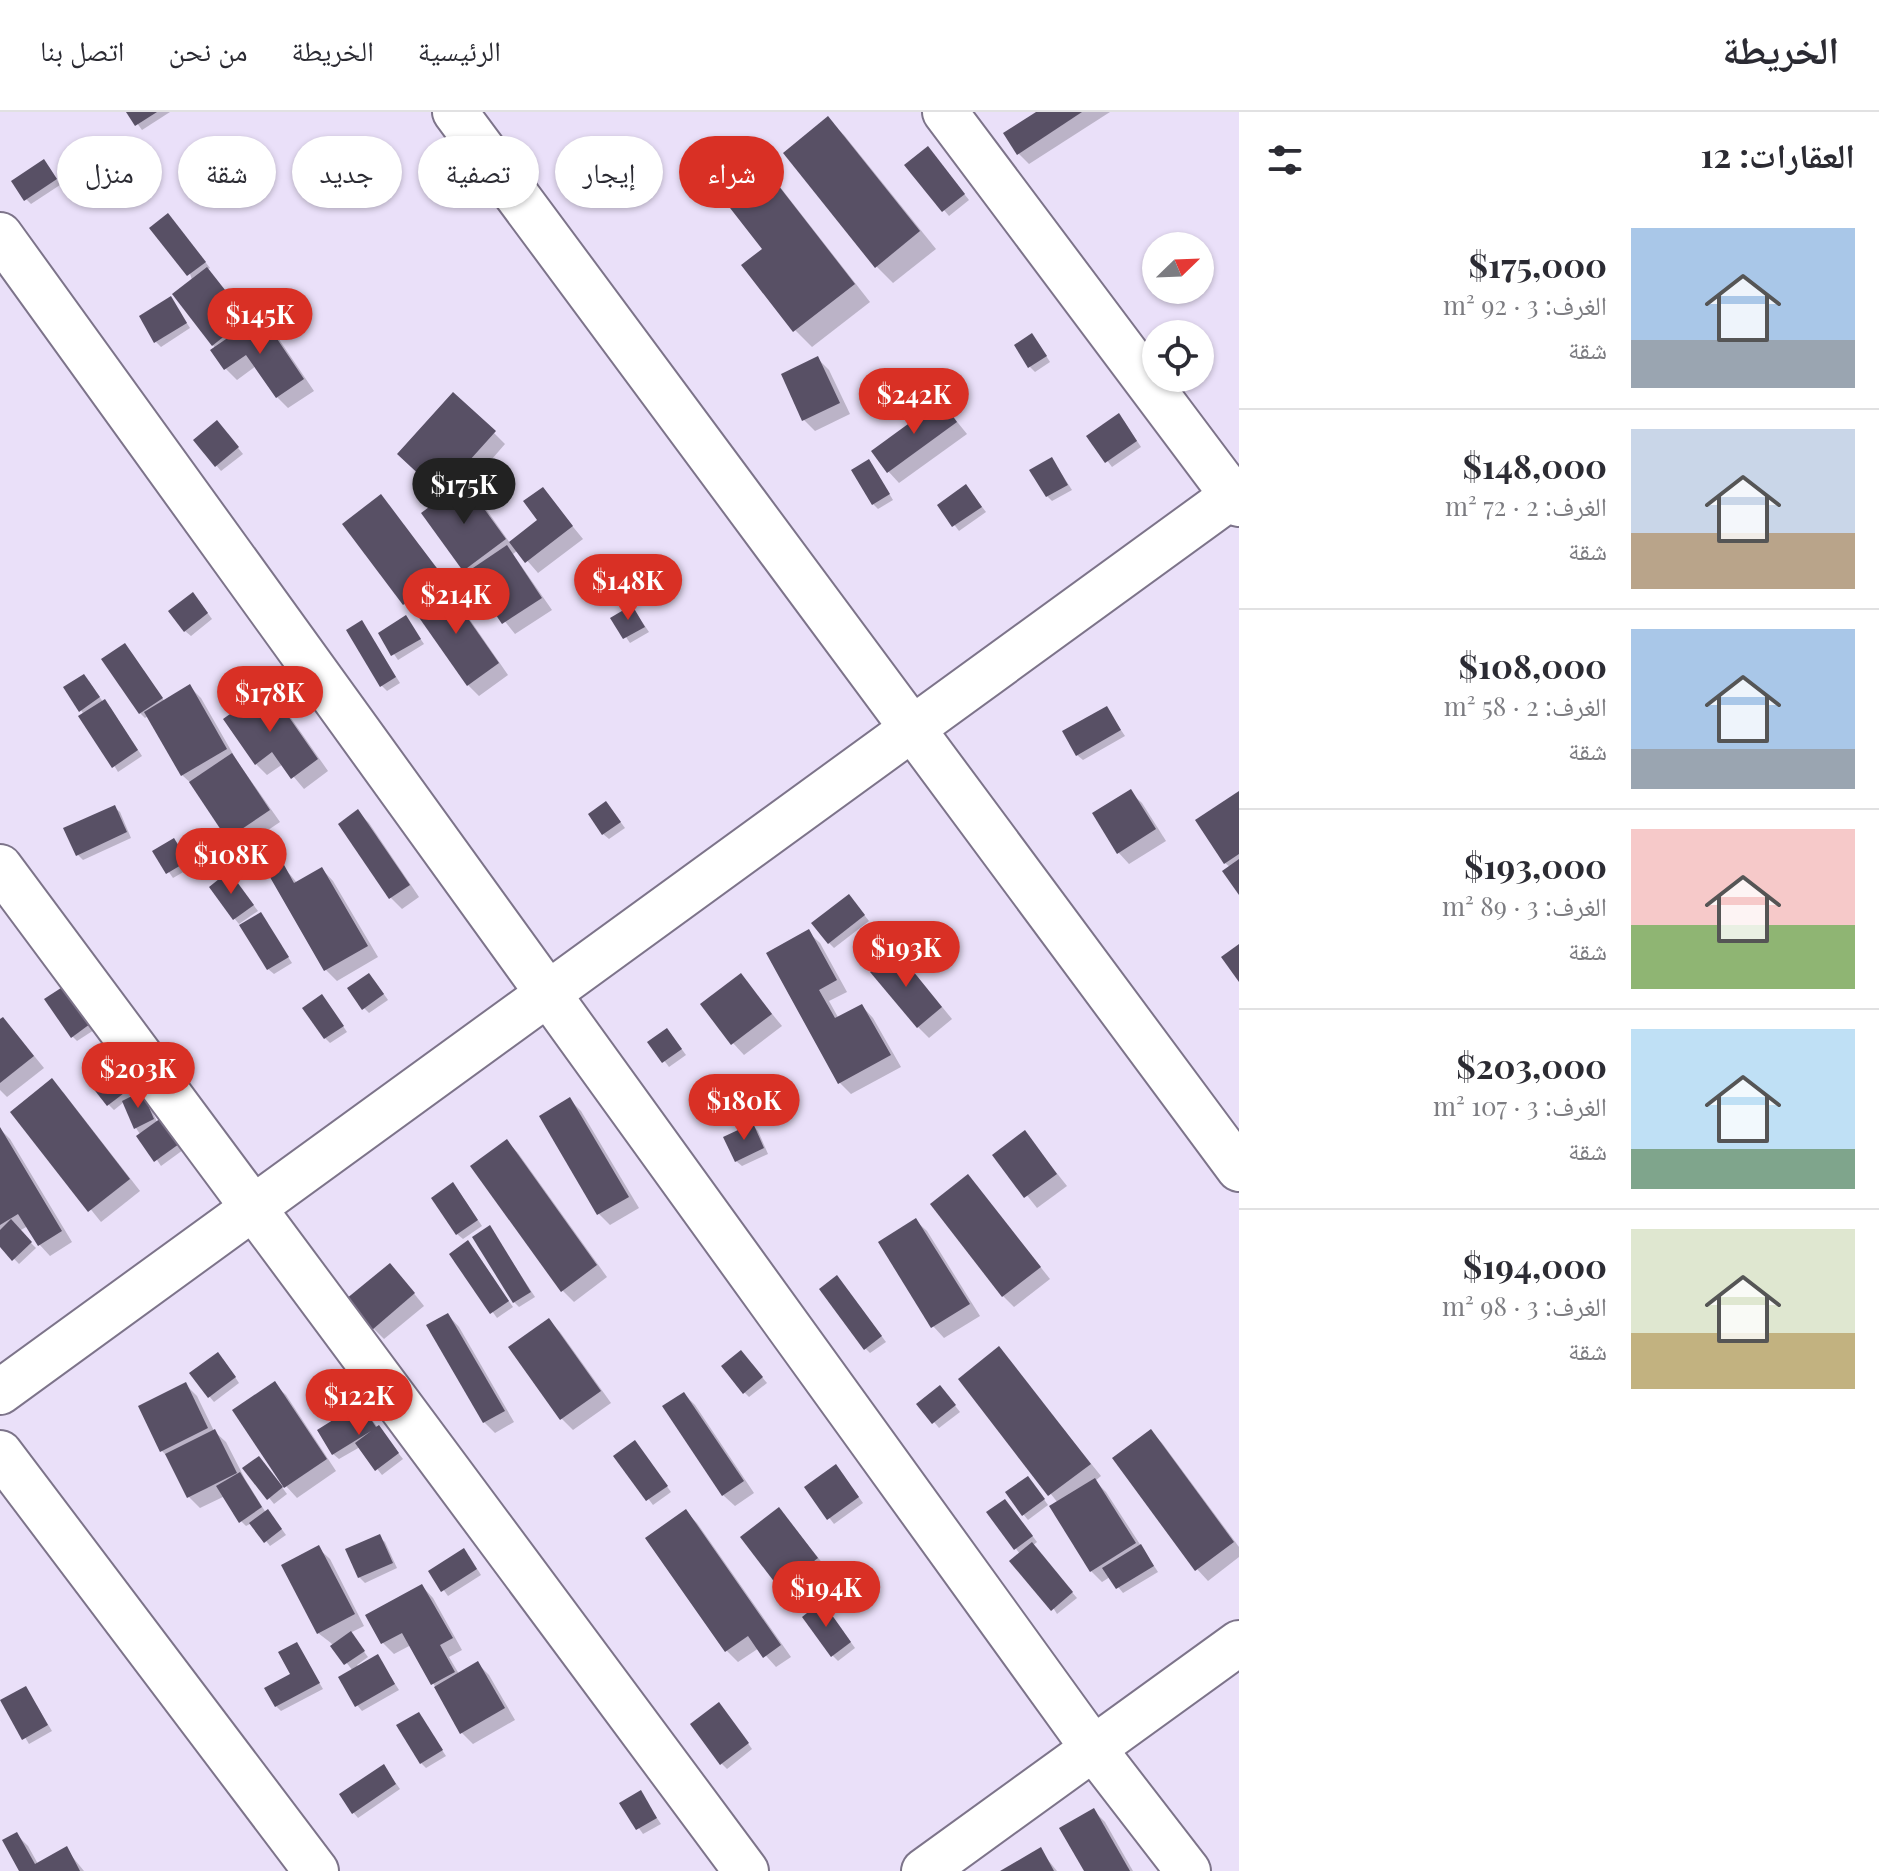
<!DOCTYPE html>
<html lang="ar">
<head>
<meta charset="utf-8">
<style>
  body { margin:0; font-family:"Playfair Display","Noto Naskh Arabic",serif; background:#f7f7f7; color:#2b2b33; direction:rtl; height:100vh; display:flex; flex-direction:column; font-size:30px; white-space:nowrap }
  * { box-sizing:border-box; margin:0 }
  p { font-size:26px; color:#7c7c81 }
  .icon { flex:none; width:44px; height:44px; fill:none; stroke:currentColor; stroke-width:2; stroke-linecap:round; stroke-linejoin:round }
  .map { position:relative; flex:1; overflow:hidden; direction:ltr }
  .details { display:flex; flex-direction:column; background:#fff; width:640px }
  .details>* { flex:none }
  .banner { position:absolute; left:24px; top:24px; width:760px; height:72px; direction:rtl; display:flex; gap:16px }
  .needle { width:52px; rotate:67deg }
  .tools { position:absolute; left:1142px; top:120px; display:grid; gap:16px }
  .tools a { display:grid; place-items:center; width:72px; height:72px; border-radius:50%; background:#fff; box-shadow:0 2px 6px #0004; font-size:40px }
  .price { position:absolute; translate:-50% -68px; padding:0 18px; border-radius:28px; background:#d93025; color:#fff; font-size:26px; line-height:52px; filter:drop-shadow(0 2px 4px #0008) }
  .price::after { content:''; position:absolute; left:50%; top:48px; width:24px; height:18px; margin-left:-12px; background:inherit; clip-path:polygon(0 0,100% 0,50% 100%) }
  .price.current { background:#222; color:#fff }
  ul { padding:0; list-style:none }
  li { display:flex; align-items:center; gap:24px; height:200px; padding:0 24px }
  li+li { border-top:2px solid #e1e1e2 }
  li span { display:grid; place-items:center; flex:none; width:224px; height:160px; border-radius:0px; color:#555 }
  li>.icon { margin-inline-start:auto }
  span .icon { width:96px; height:96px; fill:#fffc; stroke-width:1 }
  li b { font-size:34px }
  h2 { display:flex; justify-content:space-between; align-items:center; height:96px; padding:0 24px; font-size:34px }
  .pill { padding:0 28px; border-radius:36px; background:#fff; box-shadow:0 2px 6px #0004; font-size:28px; line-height:72px }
  .pill.current { background:#d93025; color:#fff }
  header { display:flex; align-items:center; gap:48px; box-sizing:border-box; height:112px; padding:0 40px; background:#fff; border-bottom:2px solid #e1e1e2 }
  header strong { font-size:38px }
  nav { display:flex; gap:44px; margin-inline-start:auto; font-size:28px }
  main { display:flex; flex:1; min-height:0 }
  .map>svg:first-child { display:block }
  .shadow { fill:#0003 }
  .building { fill:#585065 }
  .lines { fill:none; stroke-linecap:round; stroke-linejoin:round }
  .street-casing { stroke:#7d748a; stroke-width:48 }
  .street { stroke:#fff; stroke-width:44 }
</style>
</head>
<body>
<header>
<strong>الخريطة</strong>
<nav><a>الرئيسية</a><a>الخريطة</a><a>من نحن</a><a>اتصل بنا</a></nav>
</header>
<main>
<section class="details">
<h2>العقارات: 12<svg class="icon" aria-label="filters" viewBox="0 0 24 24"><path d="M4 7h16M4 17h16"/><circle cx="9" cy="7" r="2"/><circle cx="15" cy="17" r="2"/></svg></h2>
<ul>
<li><span style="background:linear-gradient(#a9c7e8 70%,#9aa5b1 0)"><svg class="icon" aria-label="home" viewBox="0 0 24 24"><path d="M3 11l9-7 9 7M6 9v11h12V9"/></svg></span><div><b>$175,000</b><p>الغرف: 3 · 92 m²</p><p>شقة</p></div></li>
<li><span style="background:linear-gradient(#c9d6e8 65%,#b9a48a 0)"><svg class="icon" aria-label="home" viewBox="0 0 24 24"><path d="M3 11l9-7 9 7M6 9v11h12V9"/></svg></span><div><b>$148,000</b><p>الغرف: 2 · 72 m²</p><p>شقة</p></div></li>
<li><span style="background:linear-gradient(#a9c7e8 75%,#9aa5b1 0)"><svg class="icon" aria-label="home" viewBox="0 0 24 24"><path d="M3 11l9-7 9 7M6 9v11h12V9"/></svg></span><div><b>$108,000</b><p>الغرف: 2 · 58 m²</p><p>شقة</p></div></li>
<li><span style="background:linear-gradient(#f6c9c9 60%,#8fb573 0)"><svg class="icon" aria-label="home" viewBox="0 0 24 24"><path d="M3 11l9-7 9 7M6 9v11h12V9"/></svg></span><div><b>$193,000</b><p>الغرف: 3 · 89 m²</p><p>شقة</p></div></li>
<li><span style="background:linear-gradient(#bfe0f5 75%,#7fa58c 0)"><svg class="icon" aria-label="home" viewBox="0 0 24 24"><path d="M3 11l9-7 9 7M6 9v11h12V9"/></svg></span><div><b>$203,000</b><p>الغرف: 3 · 107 m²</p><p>شقة</p></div></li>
<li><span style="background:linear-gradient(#dfe7d0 65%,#c2b280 0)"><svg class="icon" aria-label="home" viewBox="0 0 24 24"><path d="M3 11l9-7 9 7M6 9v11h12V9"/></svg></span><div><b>$194,000</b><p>الغرف: 3 · 98 m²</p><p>شقة</p></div></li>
</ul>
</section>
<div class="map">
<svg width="1239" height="1759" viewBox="0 0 1239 1759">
  <rect width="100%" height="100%" fill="#eae0f9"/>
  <g class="shadow">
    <polygon points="129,0 170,0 142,18"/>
    <polygon points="1040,0 1110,0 1029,52 1018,41"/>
    <polygon points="827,7 844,23 936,137 893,171 876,154"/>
    <polygon points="933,42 969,88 949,104 907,53"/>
    <polygon points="49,55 60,73 31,92 26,87"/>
    <polygon points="764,58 780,75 870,190 812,235 795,218 765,137"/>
    <polygon points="173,109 210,156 207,158 251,212 260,206 272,217 314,279 288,296 277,285 256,254 237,268 226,257 213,233"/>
    <polygon points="171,187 190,216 161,235 156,230"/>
    <polygon points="1037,229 1050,250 1035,260 1030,255"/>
    <polygon points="818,247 829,258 850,302 815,319 804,308"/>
    <polygon points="941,290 967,322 899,371 888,359"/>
    <polygon points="1124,309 1141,335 1112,355 1089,324"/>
    <polygon points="222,316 243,342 221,359 196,329"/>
    <polygon points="494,321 505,332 473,369 458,356 438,378 411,353"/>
    <polygon points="1052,347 1072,378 1052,389 1047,384"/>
    <polygon points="873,355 893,388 878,397 873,392"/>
    <polygon points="464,372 476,383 510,431 540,408 542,377 583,427 538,461 518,438 513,442 552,498 515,522 464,458"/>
    <polygon points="966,374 986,400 959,419 939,393"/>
    <polygon points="381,385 452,475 447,479 457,489 508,563 479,584 468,573 419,501 416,503 404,492 345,413"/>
    <polygon points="198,488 212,507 191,524 185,519"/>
    <polygon points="632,495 649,520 630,531 613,506"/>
    <polygon points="406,506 424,532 398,548 380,522"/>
    <polygon points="362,510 400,571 387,579 382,574"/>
    <polygon points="130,539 165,590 190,575 201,586 237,649 280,710 240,737 229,726 194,674 182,663 148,604 145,606 140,601"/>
    <polygon points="89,569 103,590 110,595 142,644 118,660 81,598"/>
    <polygon points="268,578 279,589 328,659 304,677 283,652 267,663 256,652"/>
    <polygon points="1106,596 1125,624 1083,648 1077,643"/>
    <polygon points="1130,680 1142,691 1166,729 1129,752 1118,740"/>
    <polygon points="1239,681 1239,779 1230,755 1225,751"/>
    <polygon points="114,695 120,700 131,726 83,748 78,743"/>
    <polygon points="611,697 625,716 609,727 603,722"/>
    <polygon points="358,700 369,711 419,785 402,797 391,786 341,712"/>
    <polygon points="178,734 192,755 173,766 155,740"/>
    <polygon points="282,753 298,772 322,757 333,769 378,845 337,869 326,858"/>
    <polygon points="234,767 258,799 239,812 234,806"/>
    <polygon points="854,790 869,809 834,836 829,831"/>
    <polygon points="261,803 292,851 274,862 268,857"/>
    <polygon points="808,820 820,831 847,880 829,889 839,907 862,894 873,906 901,955 851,982 840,971 769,841"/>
    <polygon points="907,852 952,907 929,926 918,915"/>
    <polygon points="741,864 782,914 744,943 733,931"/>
    <polygon points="374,868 388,888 369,901 364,896"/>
    <polygon points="69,881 94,918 77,929 72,924"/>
    <polygon points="327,890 347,920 330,931 325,926"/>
    <polygon points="0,909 14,919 44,956 7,985 0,978"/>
    <polygon points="672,924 686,943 669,955 650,930"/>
    <polygon points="114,946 139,978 129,985 147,987 157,1010 160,1008 183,1038 161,1054 136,1016 124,990 114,998 109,993"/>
    <polygon points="63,980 140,1079 101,1110 12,1000"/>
    <polygon points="570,988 581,999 639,1096 610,1113 599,1102 542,1004"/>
    <polygon points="753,1014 758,1019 768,1042 742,1054 736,1049"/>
    <polygon points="0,1017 10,1027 72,1130 50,1144 39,1132 28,1114 19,1119 36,1136 19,1152 0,1132"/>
    <polygon points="1025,1021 1067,1074 1037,1096 995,1043"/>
    <polygon points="507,1030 518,1041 607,1165 574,1190 562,1178"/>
    <polygon points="968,1064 1050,1167 1014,1195 1003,1184"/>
    <polygon points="458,1078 482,1114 463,1127 457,1122"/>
    <polygon points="915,1108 927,1119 980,1204 944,1226 933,1214"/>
    <polygon points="490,1116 535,1185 519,1195 514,1190"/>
    <polygon points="473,1136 513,1195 497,1206 451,1142"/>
    <polygon points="401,1165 424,1194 384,1227 373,1216"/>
    <polygon points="842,1171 886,1230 870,1241 865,1236"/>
    <polygon points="448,1203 459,1215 514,1310 495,1321 484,1310"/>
    <polygon points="549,1209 560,1220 611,1291 573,1318 562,1307 511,1236"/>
    <polygon points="999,1237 1101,1364 1095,1369 1106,1380 1158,1460 1123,1481 1110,1465 1102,1470 1091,1459 1058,1391 960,1267"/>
    <polygon points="746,1246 767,1271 749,1285 744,1280"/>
    <polygon points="223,1247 239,1271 214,1290 209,1284"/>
    <polygon points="185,1272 197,1284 214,1319 226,1330 245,1367 266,1401 273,1405 286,1423 270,1434 252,1411 246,1414 241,1409 225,1384 200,1396 189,1385 169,1346 162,1339"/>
    <polygon points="274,1272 286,1283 336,1359 297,1386 286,1374"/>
    <polygon points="945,1281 960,1300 939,1316 919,1292"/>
    <polygon points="684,1282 695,1293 754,1381 735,1394 723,1383"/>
    <polygon points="360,1293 403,1347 382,1363 360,1335 339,1347 333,1342"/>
    <polygon points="1151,1320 1162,1331 1239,1435 1239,1445 1208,1469 1197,1457"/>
    <polygon points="639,1336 671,1380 653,1393 616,1344"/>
    <polygon points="264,1351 287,1382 274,1392 245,1356"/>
    <polygon points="841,1360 863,1391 834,1412 806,1376"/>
    <polygon points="1033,1372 1048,1393 1028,1408 1023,1402"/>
    <polygon points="1010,1394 1037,1430 1032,1434 1077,1486 1057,1502 1020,1442 989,1401"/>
    <polygon points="779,1397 828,1458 792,1486 780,1474"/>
    <polygon points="686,1400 697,1411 791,1545 776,1555 759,1536 738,1550 727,1539 648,1426"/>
    <polygon points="379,1425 385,1430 397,1456 365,1471 359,1465"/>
    <polygon points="318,1436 330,1447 364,1514 350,1521 368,1545 357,1553 359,1555 377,1544 399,1578 362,1599 357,1593 353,1559 331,1531 318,1521"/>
    <polygon points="469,1444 481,1463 448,1484 431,1460"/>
    <polygon points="422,1474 433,1486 462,1538 449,1545 459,1562 478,1552 489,1563 515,1608 473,1632 462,1621 411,1533 394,1542 383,1531 368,1504"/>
    <polygon points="827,1497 855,1536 838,1549 833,1544"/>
    <polygon points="296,1532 323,1577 281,1599 276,1594 293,1563"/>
    <polygon points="26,1576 52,1619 29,1632 3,1589"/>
    <polygon points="724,1598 752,1637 727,1657 722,1652"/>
    <polygon points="418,1602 446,1644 426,1656 421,1651"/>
    <polygon points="388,1660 400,1677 358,1706 353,1700"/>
    <polygon points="640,1681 661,1712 643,1722 622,1692"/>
    <polygon points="1094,1699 1105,1710 1133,1759 1086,1759"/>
    <polygon points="17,1723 28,1734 38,1752 66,1737 84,1759 21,1759"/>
    <polygon points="1040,1738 1057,1759 1004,1759"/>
  </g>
  <g class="building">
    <polygon points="126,0 157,0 135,14"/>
    <polygon points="1036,0 1082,0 1017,43 1003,21"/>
    <polygon points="828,4 920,119 875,156 783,41"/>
    <polygon points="928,34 965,82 942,100 904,53"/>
    <polygon points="44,47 57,67 24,89 11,69"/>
    <polygon points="764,55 855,172 793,220 741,153 762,137 723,87"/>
    <polygon points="168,101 206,150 187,164 149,116"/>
    <polygon points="207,155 247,206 212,234 172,182"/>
    <polygon points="171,184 187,211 154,231 139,204"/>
    <polygon points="261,203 304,267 276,286 246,243 224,258 210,238"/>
    <polygon points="1032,221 1047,244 1028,256 1014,233"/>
    <polygon points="818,244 840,291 802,309 781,262"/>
    <polygon points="453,280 496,319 460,359 446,346 425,368 397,342"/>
    <polygon points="941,288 957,310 887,361 871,339"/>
    <polygon points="1119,301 1137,329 1105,351 1086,324"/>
    <polygon points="217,308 239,335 215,355 193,328"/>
    <polygon points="1052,345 1068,373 1046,385 1029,358"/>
    <polygon points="869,347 890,382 872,393 851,358"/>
    <polygon points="464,369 506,427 463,459 421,401"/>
    <polygon points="966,372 982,395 952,415 937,393"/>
    <polygon points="543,375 573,414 525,451 509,430 537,408 523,389"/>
    <polygon points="381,382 442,463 403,493 342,412"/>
    <polygon points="507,433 542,486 502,512 467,460"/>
    <polygon points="446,475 499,551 467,574 413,497"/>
    <polygon points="193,480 208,501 184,520 168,499"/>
    <polygon points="632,493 645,515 623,527 610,506"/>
    <polygon points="406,503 421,527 391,544 378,521"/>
    <polygon points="362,508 396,565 380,575 346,518"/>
    <polygon points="125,531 163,586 139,602 101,547"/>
    <polygon points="84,562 100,585 79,600 63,575"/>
    <polygon points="190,572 227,637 181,664 144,600"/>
    <polygon points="268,575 318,647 291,667 272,640 255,653 223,607"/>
    <polygon points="105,587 138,638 112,656 78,604"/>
    <polygon points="1107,594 1121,618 1076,644 1062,619"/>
    <polygon points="232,641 270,698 227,727 189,670"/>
    <polygon points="1131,677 1156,717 1117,742 1092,701"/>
    <polygon points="1239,679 1239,742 1224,752 1195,708"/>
    <polygon points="606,689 621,710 602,723 588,702"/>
    <polygon points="115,693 127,720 76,744 63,716"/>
    <polygon points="358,697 410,773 389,787 338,712"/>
    <polygon points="174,726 188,749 166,762 152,739"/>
    <polygon points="1239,747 1239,783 1222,759"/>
    <polygon points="283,751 294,771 322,755 368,834 324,859 267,760"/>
    <polygon points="229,759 254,793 233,808 209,775"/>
    <polygon points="849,782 865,803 828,832 811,811"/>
    <polygon points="261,800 289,845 267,858 239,813"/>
    <polygon points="809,817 837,868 819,878 835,906 862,892 891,943 838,972 766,841"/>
    <polygon points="1239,832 1239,870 1221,845"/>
    <polygon points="896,838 942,895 917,916 870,860"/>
    <polygon points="369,861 384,882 362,898 347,876"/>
    <polygon points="741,861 772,902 731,933 700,892"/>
    <polygon points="64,874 90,912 71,926 44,887"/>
    <polygon points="322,882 344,914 324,927 302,896"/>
    <polygon points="3,905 34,944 0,971 0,907"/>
    <polygon points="667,916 682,937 662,951 647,930"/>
    <polygon points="114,944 136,972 107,994 85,966"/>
    <polygon points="52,966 130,1067 88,1100 10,1000"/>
    <polygon points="142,979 154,1007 134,1017 122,989"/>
    <polygon points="570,985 629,1085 597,1103 539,1004"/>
    <polygon points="161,1006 179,1032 154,1050 136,1024"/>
    <polygon points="753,1011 764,1036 735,1050 723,1025"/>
    <polygon points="0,1015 62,1119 38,1134 18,1102 0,1113"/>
    <polygon points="1025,1018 1057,1062 1024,1086 992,1043"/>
    <polygon points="507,1027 597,1153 561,1180 470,1054"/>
    <polygon points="968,1062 1041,1155 1002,1185 930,1092"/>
    <polygon points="453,1070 478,1108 456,1123 431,1086"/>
    <polygon points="916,1106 970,1192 931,1216 878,1130"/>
    <polygon points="11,1107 32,1130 12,1149 0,1135 0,1118"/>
    <polygon points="490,1113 531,1180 513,1191 472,1125"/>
    <polygon points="468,1128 509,1189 490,1202 449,1142"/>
    <polygon points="390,1151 415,1181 372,1218 346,1187"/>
    <polygon points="837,1163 882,1224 864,1238 819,1177"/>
    <polygon points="448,1201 505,1299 483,1311 426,1213"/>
    <polygon points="549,1206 601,1279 560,1308 508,1235"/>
    <polygon points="999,1234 1091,1352 1048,1384 958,1267"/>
    <polygon points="741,1238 763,1265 743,1282 721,1254"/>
    <polygon points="218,1240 236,1265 208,1286 189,1261"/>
    <polygon points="275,1269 327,1347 284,1376 232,1298"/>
    <polygon points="186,1270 208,1316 160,1340 138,1294"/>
    <polygon points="940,1273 956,1293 932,1312 916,1292"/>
    <polygon points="684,1280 744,1369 722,1384 662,1294"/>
    <polygon points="360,1291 376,1315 379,1313 399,1341 375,1359 355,1331 371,1319 332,1343 317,1318"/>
    <polygon points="215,1317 237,1361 187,1386 165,1342"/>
    <polygon points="1151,1317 1234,1430 1195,1459 1112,1346"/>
    <polygon points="635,1328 668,1374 646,1389 613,1344"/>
    <polygon points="259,1344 283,1375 267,1388 242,1356"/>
    <polygon points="836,1352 859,1385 827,1408 804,1375"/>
    <polygon points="240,1360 262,1395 239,1411 216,1374"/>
    <polygon points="1028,1364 1045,1387 1022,1404 1005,1380"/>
    <polygon points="1095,1366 1136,1431 1090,1460 1049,1394"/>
    <polygon points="1005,1387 1033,1424 1014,1438 986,1400"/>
    <polygon points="779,1395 818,1446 779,1476 740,1425"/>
    <polygon points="268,1397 282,1417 264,1431 249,1411"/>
    <polygon points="686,1397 781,1533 763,1546 748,1524 725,1540 645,1426"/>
    <polygon points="380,1422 393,1451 358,1466 345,1437"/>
    <polygon points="1032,1430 1073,1480 1051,1499 1009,1449"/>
    <polygon points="1141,1432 1154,1454 1116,1477 1102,1456"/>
    <polygon points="319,1433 355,1502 317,1522 281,1453"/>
    <polygon points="464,1436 477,1457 441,1480 428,1459"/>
    <polygon points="422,1472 453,1526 440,1533 455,1560 431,1573 402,1521 381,1532 365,1503"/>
    <polygon points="822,1489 851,1530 831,1545 802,1505"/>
    <polygon points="351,1519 365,1539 344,1553 330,1534"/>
    <polygon points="297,1530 320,1571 275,1595 264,1576 290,1562 278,1540"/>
    <polygon points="378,1542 395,1572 355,1595 338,1565"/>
    <polygon points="478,1549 505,1596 460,1622 434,1575"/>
    <polygon points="26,1574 48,1613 22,1628 0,1588"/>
    <polygon points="719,1590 749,1631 720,1653 690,1612"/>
    <polygon points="419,1600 443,1638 420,1652 396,1613"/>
    <polygon points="384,1652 396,1672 352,1702 339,1682"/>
    <polygon points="641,1678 657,1706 636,1718 619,1691"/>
    <polygon points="1094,1696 1130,1759 1084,1759 1059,1716"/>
    <polygon points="17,1720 35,1752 67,1734 80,1759 19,1759 2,1728"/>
    <polygon points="1041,1735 1054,1759 1000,1759"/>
  </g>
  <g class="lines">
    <defs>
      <g id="street">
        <polyline points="455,0 1239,1057"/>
        <polyline points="945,0 1239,392"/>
        <polyline points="0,123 1093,1636 1188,1759"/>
        <polyline points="0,755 746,1759"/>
        <polyline points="0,1280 1239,379"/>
        <polyline points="0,1341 316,1759"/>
        <polyline points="924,1759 1239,1531"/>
      </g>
    </defs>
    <use href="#street" class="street-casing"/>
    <use href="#street" class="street"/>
  </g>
</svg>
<div class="tools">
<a><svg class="needle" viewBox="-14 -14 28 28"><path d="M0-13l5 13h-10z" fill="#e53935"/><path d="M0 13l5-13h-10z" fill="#7c7c81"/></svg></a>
<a><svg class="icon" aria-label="locate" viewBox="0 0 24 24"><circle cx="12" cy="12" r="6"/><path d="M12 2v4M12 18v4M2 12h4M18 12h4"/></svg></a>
</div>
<b class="price" style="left:260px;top:244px">$145K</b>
<b class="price" style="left:914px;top:324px">$242K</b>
<b class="price current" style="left:464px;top:414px">$175K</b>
<b class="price" style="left:628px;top:510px">$148K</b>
<b class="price" style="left:456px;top:524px">$214K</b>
<b class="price" style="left:270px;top:622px">$178K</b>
<b class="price" style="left:231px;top:784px">$108K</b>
<b class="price" style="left:906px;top:877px">$193K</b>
<b class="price" style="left:138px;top:998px">$203K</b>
<b class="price" style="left:744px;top:1030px">$180K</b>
<b class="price" style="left:359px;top:1325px">$122K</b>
<b class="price" style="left:826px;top:1517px">$194K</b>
<div class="banner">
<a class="pill current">شراء</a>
<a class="pill">إيجار</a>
<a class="pill">تصفية</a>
<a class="pill">جديد</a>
<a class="pill">شقة</a>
<a class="pill">منزل</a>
</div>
</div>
</main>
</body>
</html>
